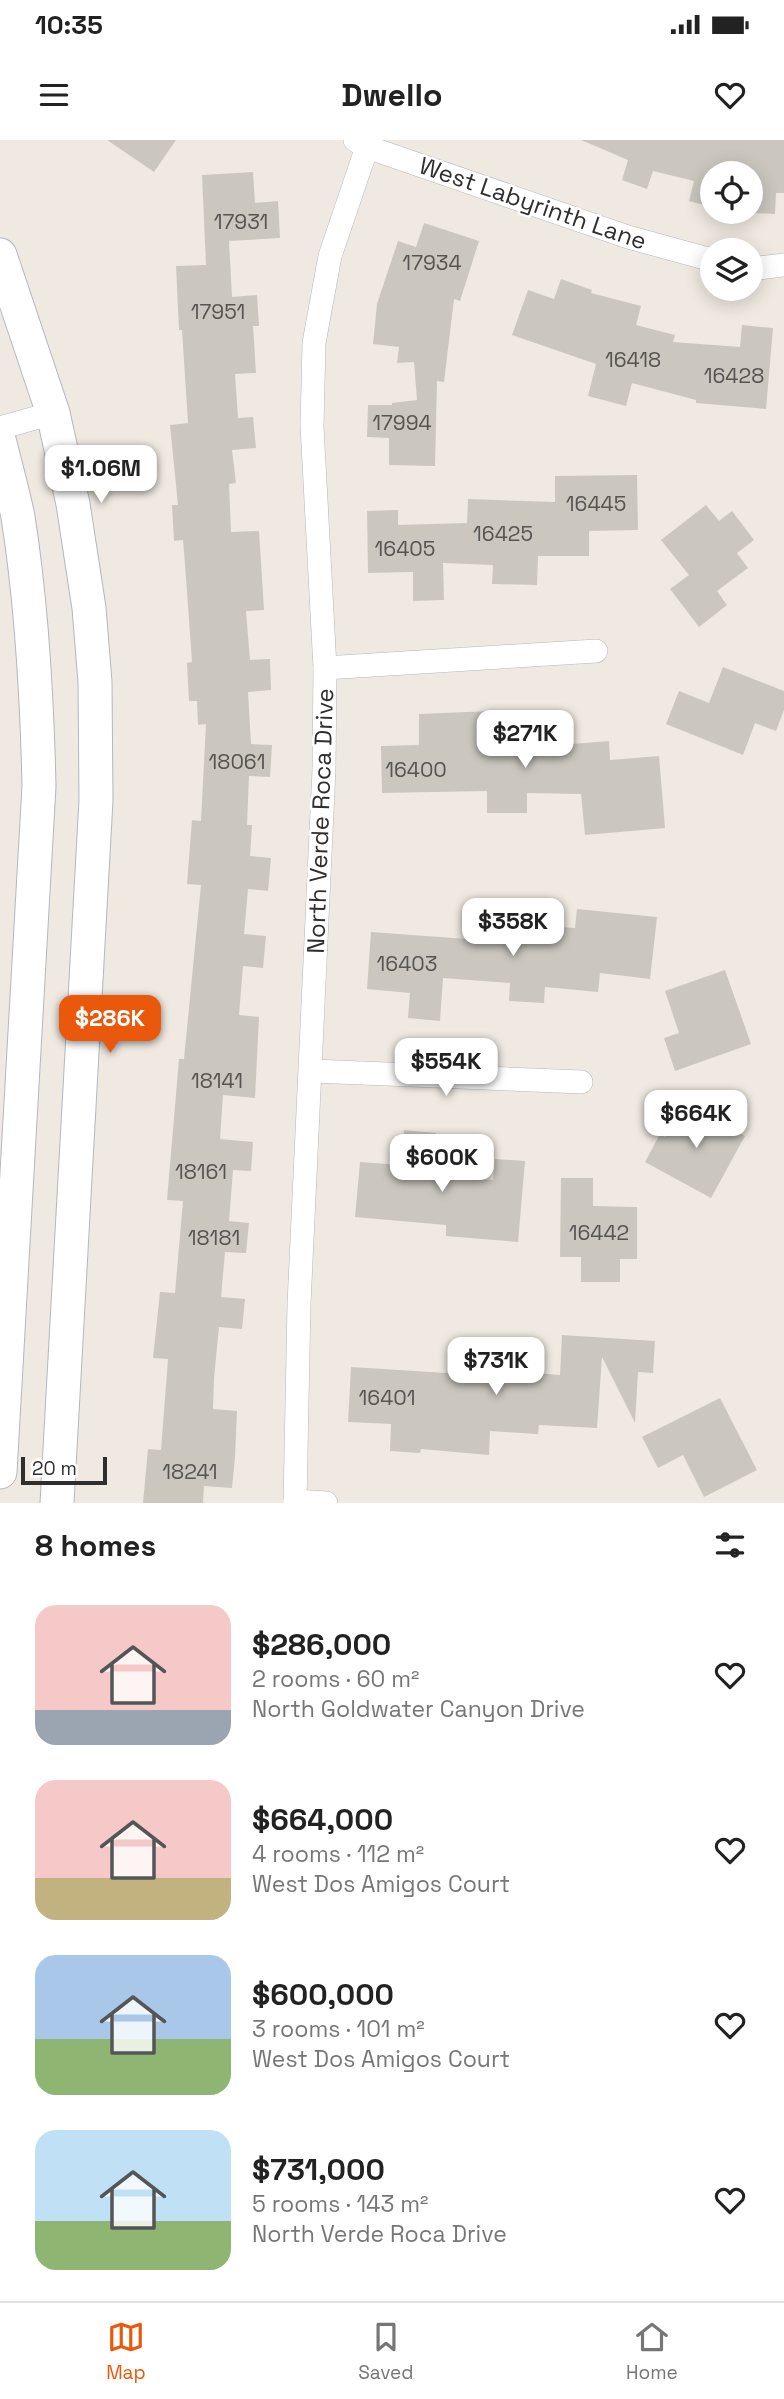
<!DOCTYPE html>
<html lang="en">
<head>
<meta charset="utf-8">
<style>
  body { margin:0; font-family:"Space Grotesk",sans-serif; background:#f2f2f2; color:#222; height:100vh; display:flex; flex-direction:column; font-size:26px; white-space:nowrap }
  * { box-sizing:border-box; margin:0 }
  p { font-size:23px; color:#767676 }
  .icon { flex:none; width:38px; height:38px; fill:none; stroke:currentColor; stroke-width:2; stroke-linecap:round; stroke-linejoin:round }
  .map { position:relative; height:1363px; overflow:hidden }
  .sheet { display:flex; flex-direction:column; background:#fff; flex:1 }
  .sheet>* { flex:none }
  .buttons { position:absolute; left:700px; top:21px; display:grid; gap:14px }
  .buttons a { display:grid; place-items:center; width:63px; height:63px; border-radius:50%; background:#fff; box-shadow:0 4px 18px #0003; font-size:35px }
  .scale { position:absolute; left:21px; bottom:18px; width:86px; box-sizing:border-box; padding-left:7px; border:4px solid #2e2e2e; border-top:0; font-size:19px; line-height:24px; white-space:nowrap; color:#2e2e2e; -webkit-text-stroke:5px #fff; paint-order:stroke }
  .price { position:absolute; translate:-50% -60px; padding:0 16px; border-radius:14px; background:#fff; color:#222; font-size:23px; line-height:46px; filter:drop-shadow(0 2px 4px #0008) }
  .price::after { content:''; position:absolute; left:50%; top:42px; width:21px; height:16px; margin-left:-10px; background:inherit; clip-path:polygon(0 0,100% 0,50% 100%) }
  .price.active { background:#ea580c; color:#fff }
  ul { padding:0; list-style:none }
  li { display:flex; align-items:center; gap:21px; height:175px; padding:0 35px }
  li span { display:grid; place-items:center; flex:none; width:196px; height:140px; border-radius:21px; color:#555 }
  li>.icon { margin-inline-start:auto }
  span .icon { width:84px; height:84px; fill:#fffc; stroke-width:1 }
  li b { font-size:30px }
  h2 { display:flex; justify-content:space-between; align-items:center; height:84px; padding:0 35px; font-size:30px }
  .status { display:flex; justify-content:space-between; align-items:center; height:49px; padding:0 35px; background:#fff; direction:ltr }
  .status svg { height:19px; fill:currentColor }
  header { display:flex; justify-content:space-between; align-items:center; height:91px; padding:0 35px; background:#fff; font-size:32px; font-weight:700 }
  .menu { display:flex; justify-content:space-around; align-items:center; height:98px; border-top:2px solid #e0e0e0; background:#fff; font-size:19px; color:#767676 }
  .menu a { display:grid; justify-items:center; gap:4px }
  .menu .active { color:#ea580c }
  .map>svg:first-child { display:block }
  .building { fill:#cbc7bf }
  .lines { fill:none; stroke-linecap:round; stroke-linejoin:round }
  .street-casing { stroke:#b4b7c1; stroke-width:24 }
  .secondary-casing { stroke:#b4b7c1; stroke-width:35 }
  .street { stroke:#fff; stroke-width:23 }
  .secondary { stroke:#fff; stroke-width:33 }
  .labels { text-anchor:middle; dominant-baseline:central; stroke-width:5; stroke-linejoin:round; paint-order:stroke }
  .number-label { font-size:21px; fill:#555452 }
  .street-label { font-size:24px; fill:#2e2e2e; stroke:#fff }
</style>
</head>
<body>
<div class="status"><b>10:35</b><svg viewBox="0 0 49 12"><path d="M0 12V9h3v3zM5 12V6h3v6zM10 12V3h3v9zM15 12V0h3v12zM26 1h20v11H26zM47 4h2v5h-2z"/></svg></div>
<header><svg class="icon" aria-label="menu" viewBox="0 0 24 24"><path d="M4 6h16M4 12h16M4 18h16"/></svg>Dwello<svg class="icon" aria-label="heart" viewBox="0 0 24 24"><path d="M12 20l-8-8c-3-5 5-10 8-4 3-6 11-1 8 4z"/></svg></header>
<div class="map">
<svg width="784" height="1363" viewBox="0 0 784 1363">
  <rect width="100%" height="100%" fill="#efe9e1"/>
  <g class="building">
    <polygon points="107,0 176,0 154,32"/>
    <polygon points="581,0 784,0 784,53 776,53 775,74 734,72 751,72 751,33 712,33 712,67 689,61 694,41 653,31 647,49 622,40 628,20"/>
    <polygon points="253,32 255,63 278,61 280,98 229,101 232,157 257,155 259,186 253,186 256,233 235,234 238,278 253,277 256,308 232,310 236,343 229,344 231,392 259,391 264,470 246,471 250,520 270,519 271,550 248,552 251,604 272,605 270,637 249,636 247,685 252,685 250,716 271,718 268,751 248,749 244,794 266,796 263,828 243,826 239,875 259,877 255,958 223,955 220,999 253,1002 251,1031 233,1030 229,1081 249,1083 246,1113 225,1112 221,1157 245,1159 242,1189 219,1187 214,1238 213,1269 237,1271 235,1317 232,1348 204,1346 203,1363 143,1363 148,1309 161,1310 168,1219 153,1218 160,1152 175,1153 183,1061 167,1060 179,919 184,919 201,745 187,744 192,680 201,681 206,584 198,585 197,561 189,561 187,523 192,522 185,424 183,400 174,401 172,365 178,365 170,285 188,283 182,190 179,190 176,126 206,125 202,35"/>
    <polygon points="424,83 479,101 460,161 454,159 444,242 437,241 435,326 389,325 389,298 367,297 368,265 392,265 392,263 417,260 414,222 397,223 399,207 373,204 377,164 398,101 416,107"/>
    <polygon points="561,139 592,150 591,153 641,166 636,185 675,195 673,202 740,207 742,185 773,188 766,269 696,263 696,260 632,243 626,266 588,256 596,224 512,195 528,150 554,159"/>
    <polygon points="637,335 638,390 589,391 589,416 538,416 537,445 492,444 493,425 443,423 444,460 413,461 413,432 368,433 367,371 398,370 398,385 467,383 468,359 555,362 555,336"/>
    <polygon points="706,365 719,381 732,371 754,400 737,413 748,428 717,451 727,465 699,487 670,449 689,435 661,400"/>
    <polygon points="723,527 784,551 784,570 776,591 755,583 743,615 666,584 679,551 709,563"/>
    <polygon points="513,570 513,592 560,592 560,605 609,601 610,620 659,616 665,688 585,695 581,654 527,653 527,673 487,673 487,651 382,653 381,606 419,605 419,574"/>
    <polygon points="577,769 657,777 650,839 600,833 598,852 545,847 544,863 509,861 510,843 443,838 440,881 408,878 410,853 367,849 371,792 467,799 469,781 575,788"/>
    <polygon points="725,830 751,904 675,931 664,898 679,893 665,851"/>
    <polygon points="683,963 745,996 711,1058 645,1022 660,994 665,997"/>
    <polygon points="404,990 436,993 432,1035 493,1040 495,1019 525,1021 518,1102 446,1096 446,1085 355,1077 360,1022 401,1025"/>
    <polygon points="561,1038 593,1038 593,1066 637,1067 637,1119 620,1119 620,1142 581,1142 581,1117 560,1117"/>
    <polygon points="562,1195 655,1201 653,1233 638,1232 635,1283 602,1217 597,1288 539,1285 538,1294 490,1291 489,1315 421,1309 420,1313 390,1311 391,1284 348,1282 351,1227 462,1234 463,1227 560,1235"/>
    <polygon points="720,1258 757,1330 704,1357 683,1315 658,1328 642,1297"/>
  </g>
  <g class="lines">
    <defs>
      <g id="street">
        <polyline points="355,0 367,7 628,97 712,120"/>
        <polyline points="751,129 784,125"/>
        <polyline points="0,288 53,273"/>
        <polyline points="325,528 596,511"/>
        <polyline points="312,931 581,942"/>
        <polyline points="295,1361 326,1363"/>
        <polyline points="295,1363 299,1164 324,629 325,528 312,286 314,203 330,116 367,7"/>
      </g>
      <g id="secondary">
        <polyline points="0,115 53,273 73,364 89,468 95,542 96,660 57,1363"/>
        <path d="M0,303C6,328 13,352 18,377C32,466 37,556 39,646L0,1332"/>
      </g>
    </defs>
    <use href="#street" class="street-casing"/>
    <use href="#secondary" class="secondary-casing"/>
    <use href="#street" class="street"/>
    <use href="#secondary" class="secondary"/>
  </g>
  <g class="labels">
    <g class="number-label">
      <text x="241" y="81">17931</text>
      <text x="432" y="122">17934</text>
      <text x="218" y="171">17951</text>
      <text x="633" y="219">16418</text>
      <text x="734" y="235">16428</text>
      <text x="402" y="282">17994</text>
      <text x="596" y="363">16445</text>
      <text x="503" y="393">16425</text>
      <text x="405" y="408">16405</text>
      <text x="237" y="621">18061</text>
      <text x="416" y="629">16400</text>
      <text x="407" y="823">16403</text>
      <text x="217" y="940">18141</text>
      <text x="201" y="1031">18161</text>
      <text x="599" y="1092">16442</text>
      <text x="214" y="1097">18181</text>
      <text x="387" y="1257">16401</text>
      <text x="190" y="1331">18241</text>
    </g>
    <g class="street-label">
      <text transform="translate(533 63) rotate(19)">West Labyrinth Lane</text>
      <text transform="translate(320 681) rotate(-88)">North Verde Roca Drive</text>
    </g>
  </g>
</svg>
<div class="buttons">
<a><svg class="icon" aria-label="locate" viewBox="0 0 24 24"><circle cx="12" cy="12" r="6"/><path d="M12 2v4M12 18v4M2 12h4M18 12h4"/></svg></a>
<a><svg class="icon" aria-label="layers" viewBox="0 0 24 24"><path d="M12 4l9 5-9 5-9-5zM3 14l9 5 9-5"/></svg></a>
</div>
<div class="scale">20 m</div>
<b class="price" style="left:101px;top:365px">$1.06M</b>
<b class="price" style="left:525px;top:630px">$271K</b>
<b class="price" style="left:513px;top:818px">$358K</b>
<b class="price active" style="left:110px;top:915px">$286K</b>
<b class="price" style="left:446px;top:958px">$554K</b>
<b class="price" style="left:696px;top:1010px">$664K</b>
<b class="price" style="left:442px;top:1054px">$600K</b>
<b class="price" style="left:496px;top:1257px">$731K</b>
</div>
<section class="sheet">
<h2>8 homes<svg class="icon" aria-label="filters" viewBox="0 0 24 24"><path d="M4 7h16M4 17h16"/><circle cx="9" cy="7" r="2"/><circle cx="15" cy="17" r="2"/></svg></h2>
<ul>
<li><span style="background:linear-gradient(#f6c9c9 75%,#9aa5b1 0)"><svg class="icon" aria-label="home" viewBox="0 0 24 24"><path d="M3 11l9-7 9 7M6 9v11h12V9"/></svg></span><div><b>$286,000</b><p>2 rooms · 60 m²</p><p>North Goldwater Canyon Drive</p></div><svg class="icon" aria-label="heart" viewBox="0 0 24 24"><path d="M12 20l-8-8c-3-5 5-10 8-4 3-6 11-1 8 4z"/></svg></li>
<li><span style="background:linear-gradient(#f6c9c9 70%,#c2b280 0)"><svg class="icon" aria-label="home" viewBox="0 0 24 24"><path d="M3 11l9-7 9 7M6 9v11h12V9"/></svg></span><div><b>$664,000</b><p>4 rooms · 112 m²</p><p>West Dos Amigos Court</p></div><svg class="icon" aria-label="heart" viewBox="0 0 24 24"><path d="M12 20l-8-8c-3-5 5-10 8-4 3-6 11-1 8 4z"/></svg></li>
<li><span style="background:linear-gradient(#a9c7e8 60%,#8fb573 0)"><svg class="icon" aria-label="home" viewBox="0 0 24 24"><path d="M3 11l9-7 9 7M6 9v11h12V9"/></svg></span><div><b>$600,000</b><p>3 rooms · 101 m²</p><p>West Dos Amigos Court</p></div><svg class="icon" aria-label="heart" viewBox="0 0 24 24"><path d="M12 20l-8-8c-3-5 5-10 8-4 3-6 11-1 8 4z"/></svg></li>
<li><span style="background:linear-gradient(#bfe0f5 65%,#8fb573 0)"><svg class="icon" aria-label="home" viewBox="0 0 24 24"><path d="M3 11l9-7 9 7M6 9v11h12V9"/></svg></span><div><b>$731,000</b><p>5 rooms · 143 m²</p><p>North Verde Roca Drive</p></div><svg class="icon" aria-label="heart" viewBox="0 0 24 24"><path d="M12 20l-8-8c-3-5 5-10 8-4 3-6 11-1 8 4z"/></svg></li>
</ul>
</section>
<nav class="menu">
<a class="active"><svg class="icon" aria-label="map" viewBox="0 0 24 24"><path d="M3 6l6-2 6 2 6-2v14l-6 2-6-2-6 2zM9 4v14M15 6v14"/></svg>Map</a>
<a><svg class="icon" aria-label="saved" viewBox="0 0 24 24"><path d="M7 4h10v16l-5-4-5 4z"/></svg>Saved</a>
<a><svg class="icon" aria-label="home" viewBox="0 0 24 24"><path d="M3 11l9-7 9 7M6 9v11h12V9"/></svg>Home</a>
</nav>
</body>
</html>
